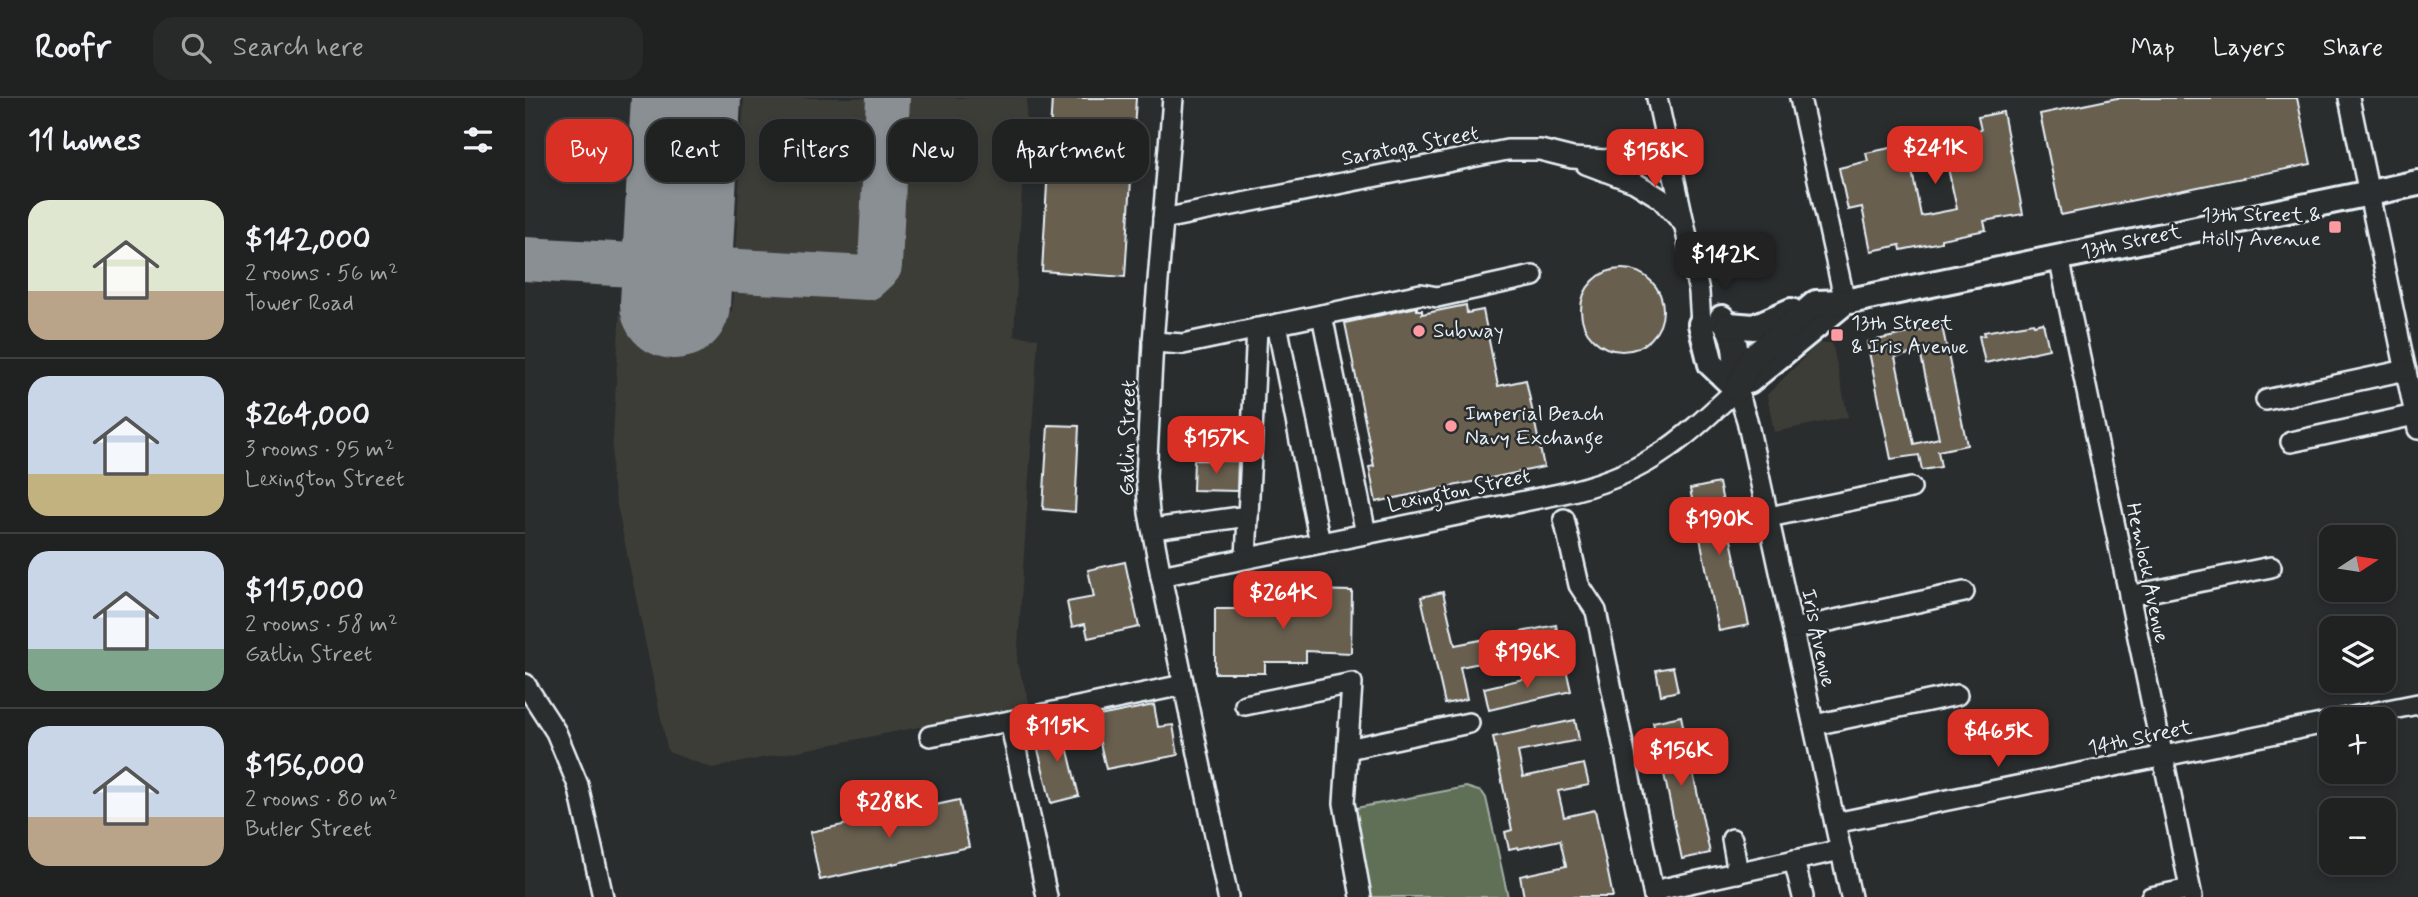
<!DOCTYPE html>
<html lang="en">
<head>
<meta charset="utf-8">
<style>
  body { margin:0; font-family:Mynerve,sans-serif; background:#282a2a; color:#f1f3f6; height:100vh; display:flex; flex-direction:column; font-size:26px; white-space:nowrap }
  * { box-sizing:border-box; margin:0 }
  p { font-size:23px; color:#a2a4a5 }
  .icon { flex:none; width:38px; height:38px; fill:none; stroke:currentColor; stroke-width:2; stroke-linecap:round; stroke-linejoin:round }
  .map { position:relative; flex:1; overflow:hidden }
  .details { display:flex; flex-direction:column; background:#202222; width:525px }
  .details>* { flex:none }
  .guide { position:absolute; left:21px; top:21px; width:665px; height:63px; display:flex; gap:14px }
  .needle { width:46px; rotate:78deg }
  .tools { position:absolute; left:1794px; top:427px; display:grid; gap:14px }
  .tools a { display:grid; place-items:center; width:77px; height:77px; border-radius:14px; background:#202222; box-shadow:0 4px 10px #0003,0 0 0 2px #3d3f40; font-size:35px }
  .price { position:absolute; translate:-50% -60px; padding:0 16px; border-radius:14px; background:#d93025; color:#fff; font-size:23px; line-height:46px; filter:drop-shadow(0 2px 4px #0008) }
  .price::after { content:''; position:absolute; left:50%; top:42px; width:21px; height:16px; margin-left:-10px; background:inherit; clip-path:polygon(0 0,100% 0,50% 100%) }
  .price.current { background:#222; color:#fff }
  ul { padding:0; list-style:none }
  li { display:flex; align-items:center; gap:21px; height:175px; padding:0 28px }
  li+li { border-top:2px solid #3d3f40 }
  li span { display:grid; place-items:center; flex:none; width:196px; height:140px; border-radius:21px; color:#555 }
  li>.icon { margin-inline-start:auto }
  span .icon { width:84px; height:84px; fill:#fffc; stroke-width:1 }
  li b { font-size:30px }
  h2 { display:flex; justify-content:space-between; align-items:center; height:84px; padding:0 28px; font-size:30px }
  .chip { padding:0 24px; border-radius:21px; background:#202222; box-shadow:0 4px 10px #0003,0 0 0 2px #3d3f40; font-size:24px; line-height:63px }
  .chip.current { background:#d93025; color:#fff }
  header { display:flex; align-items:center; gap:42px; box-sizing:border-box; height:98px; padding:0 35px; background:#202222; border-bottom:2px solid #3d3f40 }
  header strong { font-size:33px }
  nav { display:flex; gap:38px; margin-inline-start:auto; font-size:24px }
  .search { width:490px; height:63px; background:#282a2a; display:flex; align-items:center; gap:18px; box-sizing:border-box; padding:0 24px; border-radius:21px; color:#a2a4a5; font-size:26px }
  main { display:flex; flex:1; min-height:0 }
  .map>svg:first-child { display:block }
  .built { fill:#3c3c38 }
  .green { fill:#616f57; stroke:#a4b0a8; stroke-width:2 }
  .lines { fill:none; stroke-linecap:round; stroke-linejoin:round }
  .taxiway { stroke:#898f93; stroke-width:44 }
  .runway { stroke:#898f93; stroke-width:110 }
  .building { fill:#675e4f; stroke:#e8f1f8; stroke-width:2; fill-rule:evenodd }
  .minor-casing { stroke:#e8f1f8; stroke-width:24 }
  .major-casing { stroke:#e8f1f8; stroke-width:30 }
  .minor { stroke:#2a2d2e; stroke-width:19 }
  .major { stroke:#2a2d2e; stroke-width:24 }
  .poi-dot { fill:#ff9aa2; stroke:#2a2d2e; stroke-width:2.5 }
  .labels { text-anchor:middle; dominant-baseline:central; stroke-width:5; stroke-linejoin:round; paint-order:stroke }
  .street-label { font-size:21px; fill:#e8f1f8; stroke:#2a2d2e }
  .poi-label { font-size:21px; fill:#e8f1f8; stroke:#2a2d2e; text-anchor:start }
</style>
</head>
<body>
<header>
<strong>Roofr</strong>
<div class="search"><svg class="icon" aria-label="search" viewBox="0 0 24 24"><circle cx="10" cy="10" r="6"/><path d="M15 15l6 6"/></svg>Search here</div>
<nav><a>Map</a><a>Layers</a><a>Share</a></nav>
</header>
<main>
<section class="details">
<h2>11 homes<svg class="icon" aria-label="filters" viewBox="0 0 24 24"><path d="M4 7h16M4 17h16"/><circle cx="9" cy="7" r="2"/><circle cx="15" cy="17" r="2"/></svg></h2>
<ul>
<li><span style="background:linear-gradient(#dfe7d0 65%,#b9a48a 0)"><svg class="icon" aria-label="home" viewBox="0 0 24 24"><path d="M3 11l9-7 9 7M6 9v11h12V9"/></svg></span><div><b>$142,000</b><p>2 rooms · 56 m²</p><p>Tower Road</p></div></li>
<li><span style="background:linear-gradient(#c9d6e8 70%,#c2b280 0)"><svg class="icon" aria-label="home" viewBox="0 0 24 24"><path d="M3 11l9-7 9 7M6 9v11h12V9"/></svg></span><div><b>$264,000</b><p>3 rooms · 95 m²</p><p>Lexington Street</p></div></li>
<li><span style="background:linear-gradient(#c9d6e8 70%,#7fa58c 0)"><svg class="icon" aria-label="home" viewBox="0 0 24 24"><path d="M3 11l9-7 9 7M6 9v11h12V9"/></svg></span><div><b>$115,000</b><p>2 rooms · 58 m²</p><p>Gatlin Street</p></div></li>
<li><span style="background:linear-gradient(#c9d6e8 65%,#b9a48a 0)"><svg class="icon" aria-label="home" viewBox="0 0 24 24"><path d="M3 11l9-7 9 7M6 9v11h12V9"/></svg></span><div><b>$156,000</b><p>2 rooms · 80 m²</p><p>Butler Street</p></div></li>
</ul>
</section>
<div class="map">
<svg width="1893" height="799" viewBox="0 0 1893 799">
  <rect width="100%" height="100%" fill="#2a2d2e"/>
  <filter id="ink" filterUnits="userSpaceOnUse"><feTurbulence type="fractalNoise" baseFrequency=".0143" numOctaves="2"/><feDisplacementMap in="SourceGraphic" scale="14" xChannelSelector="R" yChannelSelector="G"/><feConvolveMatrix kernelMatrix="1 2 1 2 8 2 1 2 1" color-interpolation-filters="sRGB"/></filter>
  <g filter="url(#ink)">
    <g class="built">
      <polygon points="219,0 502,0 489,238 513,240 492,564 505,607 187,670 143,654 86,378 95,209 207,214"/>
      <polygon points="1307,244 1323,319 1249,334 1242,297 1293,246"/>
    </g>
    <polygon class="green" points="941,689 957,694 961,700 983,799 844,799 826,714 831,710"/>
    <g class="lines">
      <polyline class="taxiway" points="0,161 342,180 355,168 363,0"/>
      <polyline class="runway" points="150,206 161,0"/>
    </g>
    <g class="building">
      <polygon points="527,0 611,0 600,179 517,173"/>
      <polygon points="1592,0 1772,0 1786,66 1536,117 1515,16"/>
      <path d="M1478,14L1498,116L1459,123L1461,132L1416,141V144L1376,152L1375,147L1346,153L1337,109L1323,112L1314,70L1343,63L1341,55L1394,44L1392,31L1415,27L1417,40L1456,32L1453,19ZM1421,61L1432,111L1396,118L1386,68Z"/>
      <circle cx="1097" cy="212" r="41"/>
      <polygon points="941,207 942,215 958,212 973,288 1001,282 1019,369 851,404 844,369 849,368 820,225 892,209 892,212 897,212 897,216"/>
      <polygon points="1508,225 1509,227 1518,225 1524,251 1460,265 1454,238 1460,237 1459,234"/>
      <path d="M1417,228L1442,347L1413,353L1416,369L1397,372L1394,357L1366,361L1342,244ZM1395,254L1414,340L1389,346L1370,259Z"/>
      <polygon points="523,327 554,328 550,414 518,411"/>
      <polygon points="669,362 713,363 712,393 668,392"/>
      <polygon points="1194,385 1224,527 1194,533 1165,391"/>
      <polygon points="600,464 614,529 563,540 560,526 547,529 542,504 569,499 563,472"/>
      <polygon points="782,492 827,493 826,555 781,553 781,564 740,564 740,575 690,575 690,511 740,511 740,500 782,500"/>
      <polygon points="918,494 930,547 1031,527 1035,549 935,569 942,601 920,606 896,499"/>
      <polygon points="1148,569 1153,593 1136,597 1131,572"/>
      <polygon points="1041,571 1046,593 964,612 959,590"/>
      <polygon points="629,607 633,629 648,627 653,657 581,671 569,619"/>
      <polygon points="1156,618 1185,755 1157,761 1128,624"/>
      <polygon points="1050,622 1054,642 993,654 998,679 1059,666 1064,687 1033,693 1039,719 1070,712 1088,799 999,799 995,778 1041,768 1035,742 993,751 993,749 984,751 980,734 987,732 968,639"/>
      <polygon points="537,628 554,698 526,705 509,635"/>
      <polygon points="434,702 444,749 295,782 285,734"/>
    </g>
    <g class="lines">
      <defs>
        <g id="minor">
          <polyline points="648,0 628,244 621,379 624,415 636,478 703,799"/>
          <polyline points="1132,0 1174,194 1176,226"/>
          <polyline points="1275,0 1320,204"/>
          <polyline points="1824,0 1893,331"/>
          <polyline points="1061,66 1109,84 1135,100 1158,125"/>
          <polyline points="638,121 982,52 1015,52 1047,60 1081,62 1141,45"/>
          <polyline points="1534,159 1667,799"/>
          <polyline points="797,217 841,436"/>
          <polyline points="752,226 795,445"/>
          <polyline points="628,244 658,246 896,196 912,199 1008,178"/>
          <polyline points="1741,302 1881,272"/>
          <polyline points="1766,344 1890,317"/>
          <polyline points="1244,419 1386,390"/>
          <polyline points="1039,421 1054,487 1071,513 1129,799"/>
          <polyline points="628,431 723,418"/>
          <polyline points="721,460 732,230"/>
          <path d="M636,478L1034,396C1118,378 1151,348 1212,291L1222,322L1326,799"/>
          <polyline points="1604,498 1746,469"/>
          <polyline points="1268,531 1439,494"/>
          <polyline points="0,586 31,634 53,687 78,799"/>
          <polyline points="720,607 827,585 819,705 836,799"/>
          <polyline points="1817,621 1893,606"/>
          <polyline points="1289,627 1432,597"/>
          <polyline points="405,638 485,623"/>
          <polyline points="823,651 944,625"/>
          <polyline points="1310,725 1806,624"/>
          <polyline points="1207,741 1213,775"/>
          <polyline points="1269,762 1278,799"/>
          <polyline points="1128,793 1316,752"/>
          <polyline points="522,799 485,623 658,587"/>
          <polyline points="1626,799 1665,791"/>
        </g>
        <g id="major">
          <path d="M1197,220C1214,238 1211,267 1212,291"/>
          <polyline points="1176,226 1186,266 1212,291"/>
          <polyline points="1204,227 1229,229 1266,213"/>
          <polyline points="1224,283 1320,204"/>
          <polyline points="1212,291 1228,259 1291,205 1320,204 1893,85"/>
        </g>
      </defs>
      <use href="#minor" class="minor-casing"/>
      <use href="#major" class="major-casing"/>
      <use href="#minor" class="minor"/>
      <use href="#major" class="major"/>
    </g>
  </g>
  <g class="poi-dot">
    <rect x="1803" y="122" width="14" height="14" rx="3.5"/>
    <circle cx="894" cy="233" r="7"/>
    <rect x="1305" y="230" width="14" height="14" rx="3.5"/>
    <circle cx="926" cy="328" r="7"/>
  </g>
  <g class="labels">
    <g class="street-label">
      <text transform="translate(885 48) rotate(-11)">Saratoga Street</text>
      <text transform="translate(1606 144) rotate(-12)">13th Street</text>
      <text transform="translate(603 340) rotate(-89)">Gatlin Street</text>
      <text transform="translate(934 393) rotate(-12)">Lexington Street</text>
      <text transform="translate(1622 475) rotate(78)">Hemlock Avenue</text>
      <text transform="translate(1293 540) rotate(78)">Iris Avenue</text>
      <text transform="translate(1615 640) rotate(-12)">14th Street</text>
    </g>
    <g class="poi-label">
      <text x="1796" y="117" text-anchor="end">13th Street &amp;<tspan x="1796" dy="24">Holly Avenue</tspan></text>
      <text x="1326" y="225">13th Street<tspan x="1326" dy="24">&amp; Iris Avenue</tspan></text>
      <text x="908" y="233">Subway</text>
      <text x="940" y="316">Imperial Beach<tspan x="940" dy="24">Navy Exchange</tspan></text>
    </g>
  </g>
</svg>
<div class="tools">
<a><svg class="needle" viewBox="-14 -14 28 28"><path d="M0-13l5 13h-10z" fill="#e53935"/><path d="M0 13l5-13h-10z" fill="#a2a4a5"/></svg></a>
<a><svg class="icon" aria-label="layers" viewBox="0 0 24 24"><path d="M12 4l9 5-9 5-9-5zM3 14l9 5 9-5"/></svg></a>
<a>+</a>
<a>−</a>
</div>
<b class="price" style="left:1410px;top:88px">$241K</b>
<b class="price" style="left:1130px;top:91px">$158K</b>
<b class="price current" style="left:1200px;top:194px">$142K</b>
<b class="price" style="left:691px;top:378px">$157K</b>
<b class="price" style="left:1194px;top:459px">$190K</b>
<b class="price" style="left:758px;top:533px">$264K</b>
<b class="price" style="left:1002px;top:592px">$196K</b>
<b class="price" style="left:532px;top:666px">$115K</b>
<b class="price" style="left:1473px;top:671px">$465K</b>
<b class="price" style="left:1156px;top:690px">$156K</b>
<b class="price" style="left:364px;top:742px">$288K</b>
<div class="guide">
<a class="chip current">Buy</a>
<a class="chip">Rent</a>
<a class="chip">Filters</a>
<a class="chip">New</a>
<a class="chip">Apartment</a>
</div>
</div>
</main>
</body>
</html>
